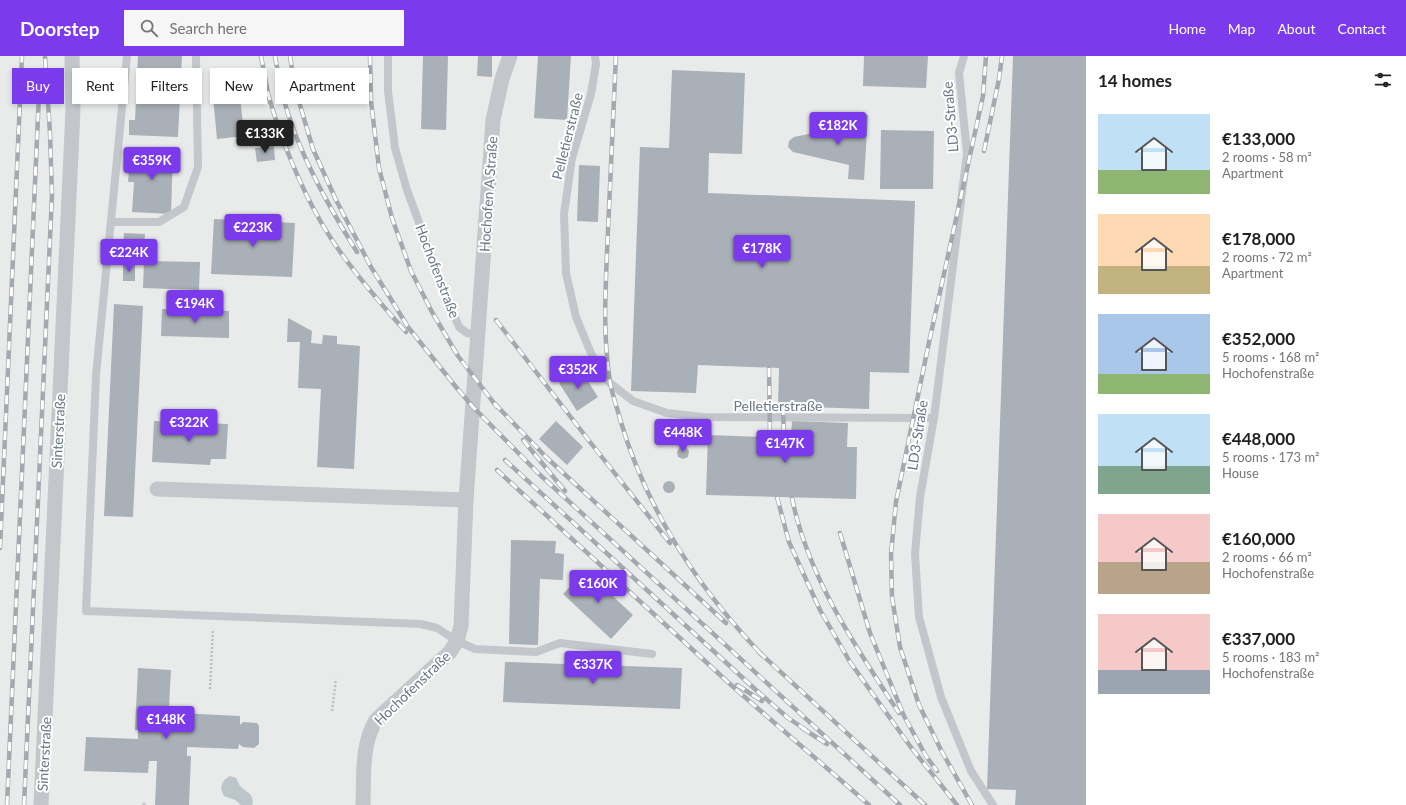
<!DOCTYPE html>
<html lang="en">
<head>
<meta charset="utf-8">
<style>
  body { margin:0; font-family:Lato,sans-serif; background:#f6f6f6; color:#202124; height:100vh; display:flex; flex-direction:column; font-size:15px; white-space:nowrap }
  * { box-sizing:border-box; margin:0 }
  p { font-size:13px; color:#757577 }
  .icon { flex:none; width:22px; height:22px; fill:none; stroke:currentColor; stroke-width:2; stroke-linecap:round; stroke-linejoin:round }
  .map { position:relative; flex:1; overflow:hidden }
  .side { display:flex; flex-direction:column; background:#fff; width:320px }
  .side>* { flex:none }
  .hud { position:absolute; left:12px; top:12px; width:380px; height:36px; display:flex; gap:8px }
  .price { position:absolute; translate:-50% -34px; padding:0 9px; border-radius:4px; background:#7c3aed; color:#fff; font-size:13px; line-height:26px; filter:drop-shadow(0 1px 2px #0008) }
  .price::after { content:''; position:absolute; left:50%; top:24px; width:12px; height:9px; margin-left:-6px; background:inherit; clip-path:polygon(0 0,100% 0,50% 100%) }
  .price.on { background:#222; color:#fff }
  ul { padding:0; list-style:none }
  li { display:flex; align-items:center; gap:12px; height:100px; padding:0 12px }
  li span { display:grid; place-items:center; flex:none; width:112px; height:80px; border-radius:0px; color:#555 }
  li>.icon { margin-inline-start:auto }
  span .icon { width:48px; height:48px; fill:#fffc; stroke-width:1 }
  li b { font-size:17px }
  h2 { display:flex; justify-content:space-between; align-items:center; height:48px; padding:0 12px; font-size:17px }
  .pill { padding:0 14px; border-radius:0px; background:#fff; box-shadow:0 2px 6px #0003; font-size:14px; line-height:36px }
  .pill.on { background:#7c3aed; color:#fff }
  header { display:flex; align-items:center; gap:24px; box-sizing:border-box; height:56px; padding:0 20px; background:#7c3aed; color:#fff }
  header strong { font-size:19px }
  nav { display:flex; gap:22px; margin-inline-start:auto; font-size:14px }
  .search { width:280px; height:36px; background:#f6f6f6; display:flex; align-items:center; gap:10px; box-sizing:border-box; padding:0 14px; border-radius:0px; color:#757577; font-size:15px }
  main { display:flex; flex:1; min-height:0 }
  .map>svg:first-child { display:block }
  .built { fill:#e9ebea }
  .water { fill:#bcc5ca }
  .building { fill:#a9b0b7 }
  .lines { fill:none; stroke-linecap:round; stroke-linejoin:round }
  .path { stroke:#bdbfc2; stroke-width:2.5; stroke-dasharray:2 2; stroke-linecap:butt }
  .lane { stroke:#c3c6ca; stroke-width:8 }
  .street { stroke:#c3c6ca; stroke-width:15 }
  .rail-casing { stroke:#a4a9af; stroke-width:4.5 }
  .rail { stroke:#fff; stroke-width:3; stroke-dasharray:9; stroke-linecap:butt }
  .labels { text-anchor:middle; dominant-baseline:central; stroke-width:4; stroke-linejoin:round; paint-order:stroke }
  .street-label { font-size:14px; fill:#697686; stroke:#fff }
</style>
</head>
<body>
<header>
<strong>Doorstep</strong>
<div class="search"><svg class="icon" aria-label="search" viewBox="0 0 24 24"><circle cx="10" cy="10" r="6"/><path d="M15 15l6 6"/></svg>Search here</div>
<nav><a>Home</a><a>Map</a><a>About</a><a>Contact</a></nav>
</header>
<main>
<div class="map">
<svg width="1086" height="749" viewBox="0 0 1086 749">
  <rect width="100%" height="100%" fill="#f9f9f6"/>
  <rect class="built" x="0" y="0" width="1086" height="749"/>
  <path class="water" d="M230,720L236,722L240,730L251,739L253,745L252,749H241L235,744L224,740C219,731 221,725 230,720Z"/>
  <g class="building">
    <polygon points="138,0 182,0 178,81 129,79 129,64 135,64"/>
    <polygon points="423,0 448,0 446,74 421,73"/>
    <polygon points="478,0 492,0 492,21 477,20"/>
    <polygon points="538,0 571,0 567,64 534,62"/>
    <polygon points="864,0 928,0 926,32 863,30"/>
    <polygon points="1013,0 1086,0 1086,749 1015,749 1016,734 987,733"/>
    <polygon points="672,14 745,17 742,98 709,97 708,137 915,145 909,317 870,316 869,353 778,350 779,312 698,309 696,337 631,335 640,91 669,92"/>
    <polygon points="238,18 244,80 217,83 211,20"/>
    <polygon points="852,58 868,59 864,124 848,123 849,109 793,96 788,91 789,85 794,81 851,69"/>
    <polygon points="881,74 934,75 933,133 880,133"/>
    <polygon points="274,90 275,104 257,106 255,92"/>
    <polygon points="135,93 173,95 171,158 132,156 134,126 128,126 129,115 134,115"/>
    <polygon points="579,109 600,110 598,166 577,165"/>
    <polygon points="214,163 295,167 292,221 211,218"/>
    <polygon points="124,177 145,178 144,190 123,190"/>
    <polygon points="144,205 200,206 199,234 143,232"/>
    <rect x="123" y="209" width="12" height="16"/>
    <polygon points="114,248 143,250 133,461 104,460"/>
    <polygon points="162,253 229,255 229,282 161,280"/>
    <polygon points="288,262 312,275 311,287 322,288 323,279 337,280 337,288 360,290 354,413 317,411 321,333 298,332 300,286 287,286"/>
    <polygon points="580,313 598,341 577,355 559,327"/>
    <polygon points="154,365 228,368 226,403 211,403 210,409 152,406"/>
    <polygon points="556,365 583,391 567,409 539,383"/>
    <polygon points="792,365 848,367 847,391 857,391 856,443 706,439 708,379 791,382"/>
    <polygon points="680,391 686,391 689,395 688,401 683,403 678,401 677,396"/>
    <circle cx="669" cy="431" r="6"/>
    <polygon points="511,484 556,485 555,497 564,498 563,524 540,523 538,589 509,588"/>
    <polygon points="585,514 633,559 611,583 563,538"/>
    <polygon points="505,606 682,612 680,653 503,646"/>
    <polygon points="138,612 171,614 168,670 178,671 178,657 240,660 240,669 243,666 257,667 259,670 259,688 254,692 243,691 239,688 238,693 187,691 187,700 191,700 189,749 155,749 157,705 149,705 148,717 84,715 86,681 138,683 138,674 135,674"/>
  </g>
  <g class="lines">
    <g class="path">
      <polyline points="210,633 213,573"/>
      <polyline points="332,655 336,623"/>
      <polyline points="144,749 144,745"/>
    </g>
    <g class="lane">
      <polyline points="127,0 96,319 86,555 421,568 437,572 457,585 475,593 536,596 560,587 652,598"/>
      <polyline points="388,0 388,35 395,92 407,134 447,242 459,271 467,277 478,279"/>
      <polyline points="595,0 596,8 591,38 572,102 564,158 566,217 576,261 590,295 601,317 610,327 633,345 667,357 703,361 934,362"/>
      <polyline points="964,0 959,17 967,97 934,362 920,441 915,498 919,561 941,641 971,715 993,749"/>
      <polyline points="112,166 159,166 184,151 198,111 196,0"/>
    </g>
    <g class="street">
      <polyline points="157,433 466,444"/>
      <polyline points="41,749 73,54 72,0"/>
      <path d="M363,749C364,721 361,689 376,664L450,596L457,585L461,570L466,444L493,64L502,23L510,0"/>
    </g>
    <defs>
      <g id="rail">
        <path d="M261,0C264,15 266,30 270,45C283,89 306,145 332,184C354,217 380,247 406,276"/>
        <path d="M275,0C278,17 281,34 286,51C300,99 330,153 357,196"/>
        <polyline points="290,0 295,32 313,93 336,144 371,211 397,253 408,271 456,331 473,351 538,417 900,749"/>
        <polyline points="370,0 371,45 379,112 392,162 411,215 432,256 458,300 497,351"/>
        <path d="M616,0C613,58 611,116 608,174C606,225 602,276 610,326C612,338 617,351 620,363C646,452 698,532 762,599"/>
        <polyline points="984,95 999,23 1002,0"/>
        <polyline points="496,264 590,386 670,487"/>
        <polyline points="769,312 770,381"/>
        <polyline points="494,347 546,401 726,567"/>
        <polyline points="783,350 784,381"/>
        <polyline points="523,384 565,435"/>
        <polyline points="505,404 756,634 788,662 806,674"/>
        <path d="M497,414L730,628C776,669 823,708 869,749"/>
        <polyline points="777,441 789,486 820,554 850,606 910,690 957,749"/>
        <path d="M792,442C808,521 855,590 899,657"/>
        <polyline points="840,477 870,577 904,660 926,700 937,715"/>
        <polyline points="0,492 22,0"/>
        <polyline points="759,596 925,749"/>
        <polyline points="737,629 762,645"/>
        <polyline points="802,672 827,688"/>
        <polyline points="7,749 40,16"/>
        <polyline points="24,749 52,139 50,77 45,0"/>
        <polyline points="972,749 941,694 919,649 900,591 892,541 891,498 896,446 928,291 983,40 986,0"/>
      </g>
    </defs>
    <use href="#rail" class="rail-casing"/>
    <use href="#rail" class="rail"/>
  </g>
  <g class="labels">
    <g class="street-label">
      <text transform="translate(950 61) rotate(-95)">LD3-Straße</text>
      <text transform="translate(567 80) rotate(-76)">Pelletierstraße</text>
      <text transform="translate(488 138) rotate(-86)">Hochofen A Straße</text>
      <text transform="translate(438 215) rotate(69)">Hochofenstraße</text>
      <text x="778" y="349">Pelletierstraße</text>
      <text transform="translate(58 375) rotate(-87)">Sinterstraße</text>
      <text transform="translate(917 379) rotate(-81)">LD3-Straße</text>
      <text transform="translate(412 632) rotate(-44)">Hochofenstraße</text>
      <text transform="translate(44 698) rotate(-87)">Sinterstraße</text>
    </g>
  </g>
</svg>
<b class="price" style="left:838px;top:90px">€182K</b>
<b class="price on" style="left:265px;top:98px">€133K</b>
<b class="price" style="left:152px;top:125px">€359K</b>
<b class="price" style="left:253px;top:192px">€223K</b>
<b class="price" style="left:762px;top:213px">€178K</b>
<b class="price" style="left:129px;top:217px">€224K</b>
<b class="price" style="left:195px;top:268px">€194K</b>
<b class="price" style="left:578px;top:334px">€352K</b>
<b class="price" style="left:189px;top:387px">€322K</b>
<b class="price" style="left:683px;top:397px">€448K</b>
<b class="price" style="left:785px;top:408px">€147K</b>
<b class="price" style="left:598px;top:548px">€160K</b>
<b class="price" style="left:593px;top:629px">€337K</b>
<b class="price" style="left:166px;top:684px">€148K</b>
<div class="hud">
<a class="pill on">Buy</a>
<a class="pill">Rent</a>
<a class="pill">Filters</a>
<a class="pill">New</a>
<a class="pill">Apartment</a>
</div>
</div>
<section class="side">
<h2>14 homes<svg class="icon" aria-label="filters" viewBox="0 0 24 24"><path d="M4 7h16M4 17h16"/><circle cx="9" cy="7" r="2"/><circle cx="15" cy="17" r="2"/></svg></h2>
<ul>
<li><span style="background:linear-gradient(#bfe0f5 70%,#8fb573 0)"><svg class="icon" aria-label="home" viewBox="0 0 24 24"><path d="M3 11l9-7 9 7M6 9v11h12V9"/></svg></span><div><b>€133,000</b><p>2 rooms · 58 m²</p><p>Apartment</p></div></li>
<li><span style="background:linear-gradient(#ffd9b3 65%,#c2b280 0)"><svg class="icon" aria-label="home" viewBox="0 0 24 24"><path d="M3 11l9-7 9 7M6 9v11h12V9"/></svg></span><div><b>€178,000</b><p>2 rooms · 72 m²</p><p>Apartment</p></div></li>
<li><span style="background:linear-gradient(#a9c7e8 75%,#8fb573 0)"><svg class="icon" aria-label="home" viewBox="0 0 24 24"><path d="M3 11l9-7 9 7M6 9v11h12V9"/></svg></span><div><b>€352,000</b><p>5 rooms · 168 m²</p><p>Hochofenstraße</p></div></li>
<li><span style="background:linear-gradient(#bfe0f5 65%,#7fa58c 0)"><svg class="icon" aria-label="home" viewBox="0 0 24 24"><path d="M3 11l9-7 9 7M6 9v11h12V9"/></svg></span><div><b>€448,000</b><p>5 rooms · 173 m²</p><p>House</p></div></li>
<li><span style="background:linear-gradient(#f6c9c9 60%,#b9a48a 0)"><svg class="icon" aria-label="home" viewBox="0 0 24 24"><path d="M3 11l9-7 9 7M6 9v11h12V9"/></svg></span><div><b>€160,000</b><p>2 rooms · 66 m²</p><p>Hochofenstraße</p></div></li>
<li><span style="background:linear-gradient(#f6c9c9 70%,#9aa5b1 0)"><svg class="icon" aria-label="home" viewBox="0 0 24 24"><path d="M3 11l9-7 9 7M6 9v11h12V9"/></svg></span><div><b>€337,000</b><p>5 rooms · 183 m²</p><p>Hochofenstraße</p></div></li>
</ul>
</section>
</main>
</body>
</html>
